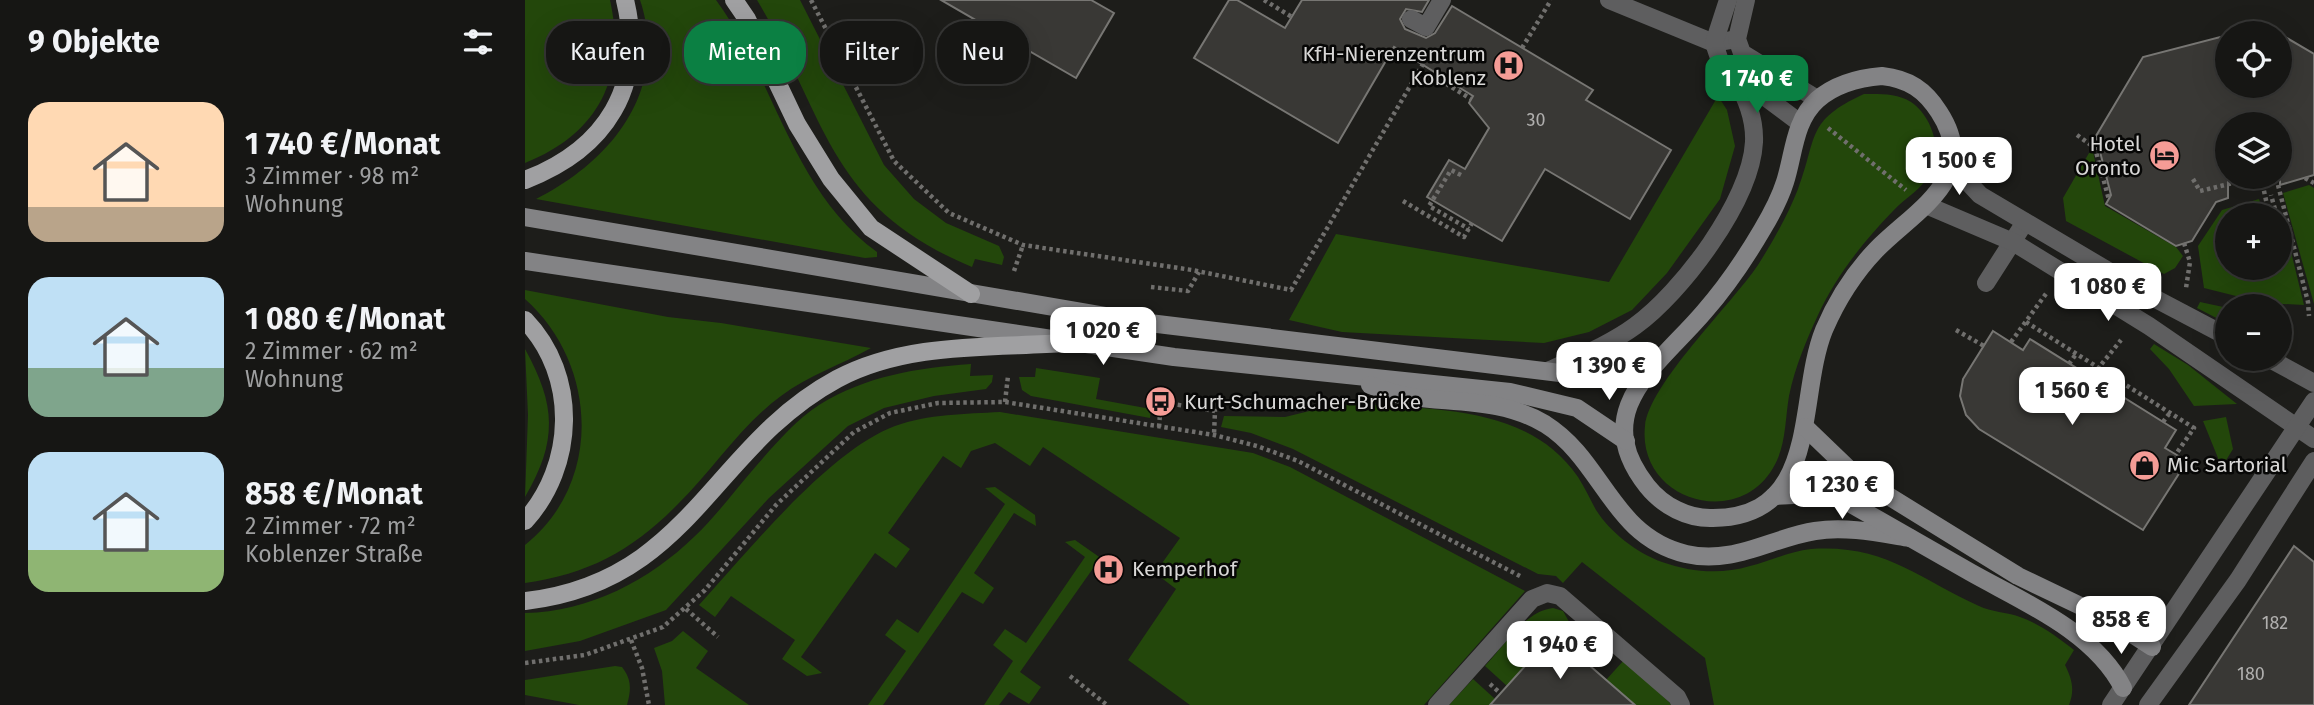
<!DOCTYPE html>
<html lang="de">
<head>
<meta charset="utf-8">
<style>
  body { margin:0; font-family:"Fira Sans",sans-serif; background:#1f1f1d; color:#f1f3f6; height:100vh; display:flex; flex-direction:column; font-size:26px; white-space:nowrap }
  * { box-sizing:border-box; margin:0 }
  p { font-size:23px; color:#9e9fa0 }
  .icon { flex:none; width:38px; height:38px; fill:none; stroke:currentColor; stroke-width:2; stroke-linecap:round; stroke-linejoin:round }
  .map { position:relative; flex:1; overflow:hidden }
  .drawer { display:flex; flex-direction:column; background:#161614; width:525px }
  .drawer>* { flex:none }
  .top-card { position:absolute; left:21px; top:21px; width:665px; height:63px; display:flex; gap:14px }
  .tools { position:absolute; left:1690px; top:21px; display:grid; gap:14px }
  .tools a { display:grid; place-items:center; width:77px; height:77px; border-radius:50%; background:#161614; box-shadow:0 7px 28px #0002,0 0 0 2px #353534; font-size:35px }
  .price { position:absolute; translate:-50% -60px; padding:0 16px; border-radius:14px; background:#fff; color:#222; font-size:23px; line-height:46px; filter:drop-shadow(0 2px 4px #0008) }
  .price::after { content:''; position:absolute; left:50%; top:42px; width:21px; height:16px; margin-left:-10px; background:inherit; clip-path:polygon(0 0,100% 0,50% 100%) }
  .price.selected { background:#0b8043; color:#fff }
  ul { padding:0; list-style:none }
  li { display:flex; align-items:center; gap:21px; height:175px; padding:0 28px }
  li span { display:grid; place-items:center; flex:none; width:196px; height:140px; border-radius:21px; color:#555 }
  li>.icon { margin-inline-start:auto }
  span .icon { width:84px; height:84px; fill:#fffc; stroke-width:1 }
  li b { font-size:30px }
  h2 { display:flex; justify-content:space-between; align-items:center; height:84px; padding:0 28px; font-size:30px }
  .chip { padding:0 24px; border-radius:28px; background:#161614; box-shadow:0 7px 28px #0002,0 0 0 2px #353534; font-size:24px; line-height:63px }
  .chip.selected { background:#0b8043; color:#fff }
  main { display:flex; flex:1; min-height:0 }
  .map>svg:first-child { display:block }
  .green { fill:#23470b }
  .building { fill:#393835; stroke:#777673; stroke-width:2 }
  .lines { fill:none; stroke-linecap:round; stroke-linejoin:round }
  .path { stroke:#706f6d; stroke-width:4.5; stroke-dasharray:3.5 3.5; stroke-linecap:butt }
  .service { stroke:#5e5e5f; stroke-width:18 }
  .minor { stroke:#5e5e5f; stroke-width:18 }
  .tertiary { stroke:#5e5e5f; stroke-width:18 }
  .secondary { stroke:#838385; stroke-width:18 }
  .primary { stroke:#a0a0a2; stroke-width:18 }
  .labels { text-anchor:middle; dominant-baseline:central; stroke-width:5; stroke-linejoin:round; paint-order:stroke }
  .number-label { font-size:18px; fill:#b0afae }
  .poi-label { font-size:21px; fill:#d8d7d6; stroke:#070706; text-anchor:start }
</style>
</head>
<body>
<main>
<section class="drawer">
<h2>9 Objekte<svg class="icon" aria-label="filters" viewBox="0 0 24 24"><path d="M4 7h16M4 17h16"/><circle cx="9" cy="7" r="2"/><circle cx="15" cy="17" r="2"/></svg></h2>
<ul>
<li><span style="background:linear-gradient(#ffd9b3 75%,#b9a48a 0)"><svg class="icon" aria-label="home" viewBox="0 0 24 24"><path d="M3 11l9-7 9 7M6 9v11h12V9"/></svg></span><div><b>1 740 €/Monat</b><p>3 Zimmer · 98 m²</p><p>Wohnung</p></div></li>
<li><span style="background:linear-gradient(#bfe0f5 65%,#7fa58c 0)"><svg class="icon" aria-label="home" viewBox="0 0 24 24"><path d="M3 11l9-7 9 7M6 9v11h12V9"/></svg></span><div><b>1 080 €/Monat</b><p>2 Zimmer · 62 m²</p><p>Wohnung</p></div></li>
<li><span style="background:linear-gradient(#bfe0f5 70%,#8fb573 0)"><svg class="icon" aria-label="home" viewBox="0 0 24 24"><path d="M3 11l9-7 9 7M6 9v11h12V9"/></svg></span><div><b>858 €/Monat</b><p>2 Zimmer · 72 m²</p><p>Koblenzer Straße</p></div></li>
</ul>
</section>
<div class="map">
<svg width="1789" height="705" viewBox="0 0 1789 705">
  <rect width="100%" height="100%" fill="#1d1d1a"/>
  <g class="green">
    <path d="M0,0H85C102,77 74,133 0,163Z"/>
    <path d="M115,0H191C251,81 266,189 352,252V257L340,258L11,199C87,161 145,89 115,0Z"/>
    <path d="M232,0H275L359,165L389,199L421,223L474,246L479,257L477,265L450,259L447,267C303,207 303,120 232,0Z"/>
    <path d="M1339,94C1354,94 1372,93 1386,102C1407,116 1418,151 1406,173C1397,189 1380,198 1368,211C1338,242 1311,276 1293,315C1281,341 1270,367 1264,396C1260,420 1261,447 1248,468C1212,530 1112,500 1120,426C1124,384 1206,305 1233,265C1248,241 1263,215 1273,189C1293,137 1280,121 1339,94Z"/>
    <polygon points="1193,96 1202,110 1210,146 1195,199 1142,273 1107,310 1064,332 1019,343 817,332 764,320 811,234 1084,282"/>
    <polygon points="1568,152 1580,206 1651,247 1658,256 1650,268 1639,274 1541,221 1538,198 1564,153"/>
    <polygon points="1784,185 1789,188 1789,304 1758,193"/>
    <polygon points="1734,199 1739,215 1703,215 1703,268 1755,268 1755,220 1758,219 1779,305 1739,303 1679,288 1673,246 1697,210"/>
    <path d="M0,290L143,317L196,323L346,348C316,365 284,375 256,396C215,426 189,469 153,504C108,550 64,574 0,583V545C79,482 72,363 0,299Z"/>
    <polygon points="1675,302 1703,308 1703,324 1672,308"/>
    <polygon points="1629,344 1663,365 1712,404 1669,406 1644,369 1625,349"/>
    <path d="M0,349C31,405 33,441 0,497L3,415Z"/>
    <path d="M446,364L445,376L468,375L467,382L461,389L409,396L359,408L323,426L244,498L141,610L55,641L0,651V613C64,612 125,580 170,536C190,517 208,493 226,472C246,449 268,422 294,405C341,376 391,368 446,364Z"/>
    <polygon points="511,368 575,378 571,399 626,409 625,418 506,396 497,390 494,377 510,377"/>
    <path d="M836,404C913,410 1004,406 1053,477C1060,488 1065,499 1071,510C1085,532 1112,553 1137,562C1166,572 1195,575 1225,566C1246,561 1265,551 1286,549C1360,544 1392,578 1454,606C1466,612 1482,612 1495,617C1515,624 1532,637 1549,650L1540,665C1547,679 1550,690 1544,705H1189L1180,658L1057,562L1038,583L1031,576L1013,574L768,449L726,433L696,427L699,416L760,417L809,405Z"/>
    <path d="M475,412L728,453L765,467L1000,591L899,705H665L603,660L651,589L630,573L655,538L518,447L505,466L470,443L446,451L436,468L418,456L363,533L385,549L371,568L350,553L276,657L297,673L282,676L257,659L270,640L206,596L190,617L174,605C223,552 303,451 370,426C403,414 441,414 475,412Z"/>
    <polygon points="1701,417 1708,449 1695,470 1693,458 1678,421"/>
    <polygon points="470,487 510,515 511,526 489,513 449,573 469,588 458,604 437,592 358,705 343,705 381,651 360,635 372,619 393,633 480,504 460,488"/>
    <polygon points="550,540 590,568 591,579 569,567 495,672 516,687 504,704 484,692 474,705 459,705 488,661 468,645 480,629 501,643 560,557 540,542"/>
    <path d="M1028,608L1038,611L1047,627L1041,645L1029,634L982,686L960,666C979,646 1000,611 1028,608Z"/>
    <polygon points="158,631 183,651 171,668 224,705 140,705 137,671 129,648 147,641"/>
    <polygon points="1099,660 1144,702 1146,705 1098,705 1081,680"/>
    <path d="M90,666L97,667C107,680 106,690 102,705H54L0,695V680Z"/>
    <polygon points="948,679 970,699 965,705 924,705"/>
  </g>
  <g class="building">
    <polygon points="416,0 566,0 589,13 551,78"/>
    <polygon points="704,0 712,0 760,28 777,0 904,0 897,12 881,9 875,19 880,29 901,38 910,33 927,6 1068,90 1061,100 1146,150 1105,219 1020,169 977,241 902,197 924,160 940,169 964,128 944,103 948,96 869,47 813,143 669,58"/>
    <polygon points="1755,34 1789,54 1789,175 1755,185 1755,124 1703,124 1703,198 1691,202 1667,241 1651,246 1581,204 1586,195 1571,136 1618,57 1703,35 1703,86 1755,86"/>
    <polygon points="1468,331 1498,350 1505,339 1651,430 1640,448 1662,461 1618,530 1454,429 1441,415 1435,396 1438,379"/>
    <polygon points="1769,546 1789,562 1789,705 1664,705"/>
    <polygon points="1029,634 1041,645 1110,705 965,705"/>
  </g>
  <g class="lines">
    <g class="path">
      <polyline points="286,0 369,161 424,213 498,245 667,270 766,290 905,52"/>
      <polyline points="739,0 767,17"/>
      <polyline points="997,48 1026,0"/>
      <polyline points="915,80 946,99"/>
      <polyline points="1303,128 1381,190"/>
      <polyline points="1552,135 1570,148 1584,200"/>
      <polyline points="936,175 926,170 904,206 944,229"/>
      <polyline points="1736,177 1744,214 1751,213 1746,195"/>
      <polyline points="1780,178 1789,183"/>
      <polyline points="1668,179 1675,191 1733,177"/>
      <polyline points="1753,185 1783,302 1784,316"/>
      <polyline points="878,201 939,237 947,223"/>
      <polyline points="1659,243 1665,262 1661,288"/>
      <polyline points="489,271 498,245"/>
      <polyline points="626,287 663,291 674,272"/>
      <polyline points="1501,322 1669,428 1651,454"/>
      <polyline points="1431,330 1459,346"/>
      <polyline points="1486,342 1523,291"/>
      <polyline points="1544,364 1551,354"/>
      <polyline points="1559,386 1596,340"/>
      <polyline points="1588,391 1595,382"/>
      <polyline points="480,402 483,376"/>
      <polyline points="1638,422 1644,414"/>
      <polyline points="634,427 636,402 690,411 689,435"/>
      <polyline points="161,609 193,637"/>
      <polyline points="106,640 117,668 124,705"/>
      <polyline points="0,663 60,655 138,627 180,590 251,505 329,432 365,413 413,403 480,402 689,435 732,446 773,461 995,576"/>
      <polyline points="545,676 582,705"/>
      <polyline points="965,684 975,693"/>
    </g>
    <g class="service">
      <polyline points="886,19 901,27 917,0"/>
      <polyline points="1461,283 1500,222"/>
      <polyline points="912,705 1007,599 1022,593 1035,596 1152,697 1156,705"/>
    </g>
    <polyline class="minor" points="1084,0 1189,43 1212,39"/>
    <g class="tertiary">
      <polyline points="1203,0 1189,43 1196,64 1275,123"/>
      <polyline points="1221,0 1212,39 1217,53 1292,99"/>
      <polyline points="1427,165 1455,195 1629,298 1703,337"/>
      <polyline points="1401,205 1488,242 1624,326 1789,439"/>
      <polyline points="1745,359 1789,383"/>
      <path d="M1025,370C1053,357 1084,345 1110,326C1156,293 1226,201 1229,142C1230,118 1221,98 1210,77"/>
      <polyline points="1586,705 1789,401"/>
      <polyline points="1623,705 1713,580 1789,461"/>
    </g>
    <g class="secondary">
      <path d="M1357,76C1384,79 1400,90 1414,112C1457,178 1390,210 1351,250C1330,272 1311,302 1299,330C1271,399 1297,517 1188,518C1163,519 1138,506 1122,486C1062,410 1134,365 1179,312C1201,287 1220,259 1237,230C1246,215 1255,198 1260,182C1269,154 1269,121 1292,100C1310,84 1333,78 1357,76Z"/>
      <polyline points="0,217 616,322 1068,377 1096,379 1120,376"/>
      <polyline points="0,261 649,357 985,392 1052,408 1101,441"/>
      <path d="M845,385C859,390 872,395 886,397C933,403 978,399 1020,424C1079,461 1086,536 1161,554C1208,565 1246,538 1290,531C1321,526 1354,533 1385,538"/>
      <polyline points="1280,427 1331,476 1493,576 1587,621 1627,647"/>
      <path d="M1249,496L1290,494L1319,500C1361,524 1403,548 1445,572C1498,602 1569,631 1598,688"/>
    </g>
    <g class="primary">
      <polyline points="209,0 222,19 272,124 306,179 346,228 446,294"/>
      <path d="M0,180C81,149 121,86 100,0"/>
      <path d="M0,320C54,376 50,466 0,521"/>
      <path d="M0,601C166,582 186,447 312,379C381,342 464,348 541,343"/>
    </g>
  </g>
  <defs>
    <symbol id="hospital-disc" viewBox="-11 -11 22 22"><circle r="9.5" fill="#f59c96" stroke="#070706"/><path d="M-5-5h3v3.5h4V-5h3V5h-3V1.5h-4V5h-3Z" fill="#111"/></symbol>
    <symbol id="hotel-disc" viewBox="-11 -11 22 22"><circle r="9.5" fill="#f59c96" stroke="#070706"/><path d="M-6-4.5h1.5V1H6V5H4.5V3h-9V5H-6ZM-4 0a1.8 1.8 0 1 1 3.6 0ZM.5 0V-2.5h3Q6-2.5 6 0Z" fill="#111"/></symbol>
    <symbol id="bus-disc" viewBox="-11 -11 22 22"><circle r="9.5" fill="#f59c96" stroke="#070706"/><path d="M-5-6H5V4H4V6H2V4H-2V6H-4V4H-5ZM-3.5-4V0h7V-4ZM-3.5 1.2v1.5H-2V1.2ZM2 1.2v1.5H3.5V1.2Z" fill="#111"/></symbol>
    <symbol id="shop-disc" viewBox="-11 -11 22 22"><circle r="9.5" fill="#f59c96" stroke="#070706"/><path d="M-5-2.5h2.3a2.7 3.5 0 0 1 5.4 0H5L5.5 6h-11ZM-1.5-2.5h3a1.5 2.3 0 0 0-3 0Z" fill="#111"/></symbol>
  </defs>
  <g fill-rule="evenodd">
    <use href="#hospital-disc" x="966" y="48" width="35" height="35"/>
    <use href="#hotel-disc" x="1622" y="138" width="35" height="35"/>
    <use href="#bus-disc" x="618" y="384" width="35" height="35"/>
    <use href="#shop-disc" x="1602" y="448" width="35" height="35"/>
    <use href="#hospital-disc" x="566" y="552" width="35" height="35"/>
  </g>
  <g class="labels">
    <g class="number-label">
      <text x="1011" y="120">30</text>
      <text x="1750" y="623">182</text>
      <text x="1726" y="674">180</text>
    </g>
    <g class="poi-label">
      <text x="961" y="54" text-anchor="end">KfH-Nierenzentrum<tspan x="961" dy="24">Koblenz</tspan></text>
      <text x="1616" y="144" text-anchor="end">Hotel<tspan x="1616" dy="24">Oronto</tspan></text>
      <text x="659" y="402">Kurt-Schumacher-Brücke</text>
      <text x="1642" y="465">Mic Sartorial</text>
      <text x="607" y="569">Kemperhof</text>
    </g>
  </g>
</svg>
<div class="tools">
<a><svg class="icon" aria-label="locate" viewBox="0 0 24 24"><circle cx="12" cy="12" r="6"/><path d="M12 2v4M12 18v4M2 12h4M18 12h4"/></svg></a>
<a><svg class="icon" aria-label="layers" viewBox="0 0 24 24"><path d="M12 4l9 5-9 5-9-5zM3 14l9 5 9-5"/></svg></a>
<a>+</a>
<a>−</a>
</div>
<b class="price selected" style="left:1232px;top:115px">1 740 €</b>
<b class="price" style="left:1434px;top:197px">1 500 €</b>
<b class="price" style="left:1583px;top:323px">1 080 €</b>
<b class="price" style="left:578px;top:367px">1 020 €</b>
<b class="price" style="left:1084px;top:402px">1 390 €</b>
<b class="price" style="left:1547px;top:427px">1 560 €</b>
<b class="price" style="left:1317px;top:521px">1 230 €</b>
<b class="price" style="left:1596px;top:656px">858 €</b>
<b class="price" style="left:1035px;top:681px">1 940 €</b>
<div class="top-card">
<a class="chip">Kaufen</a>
<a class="chip selected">Mieten</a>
<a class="chip">Filter</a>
<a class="chip">Neu</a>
</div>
</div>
</main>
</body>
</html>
